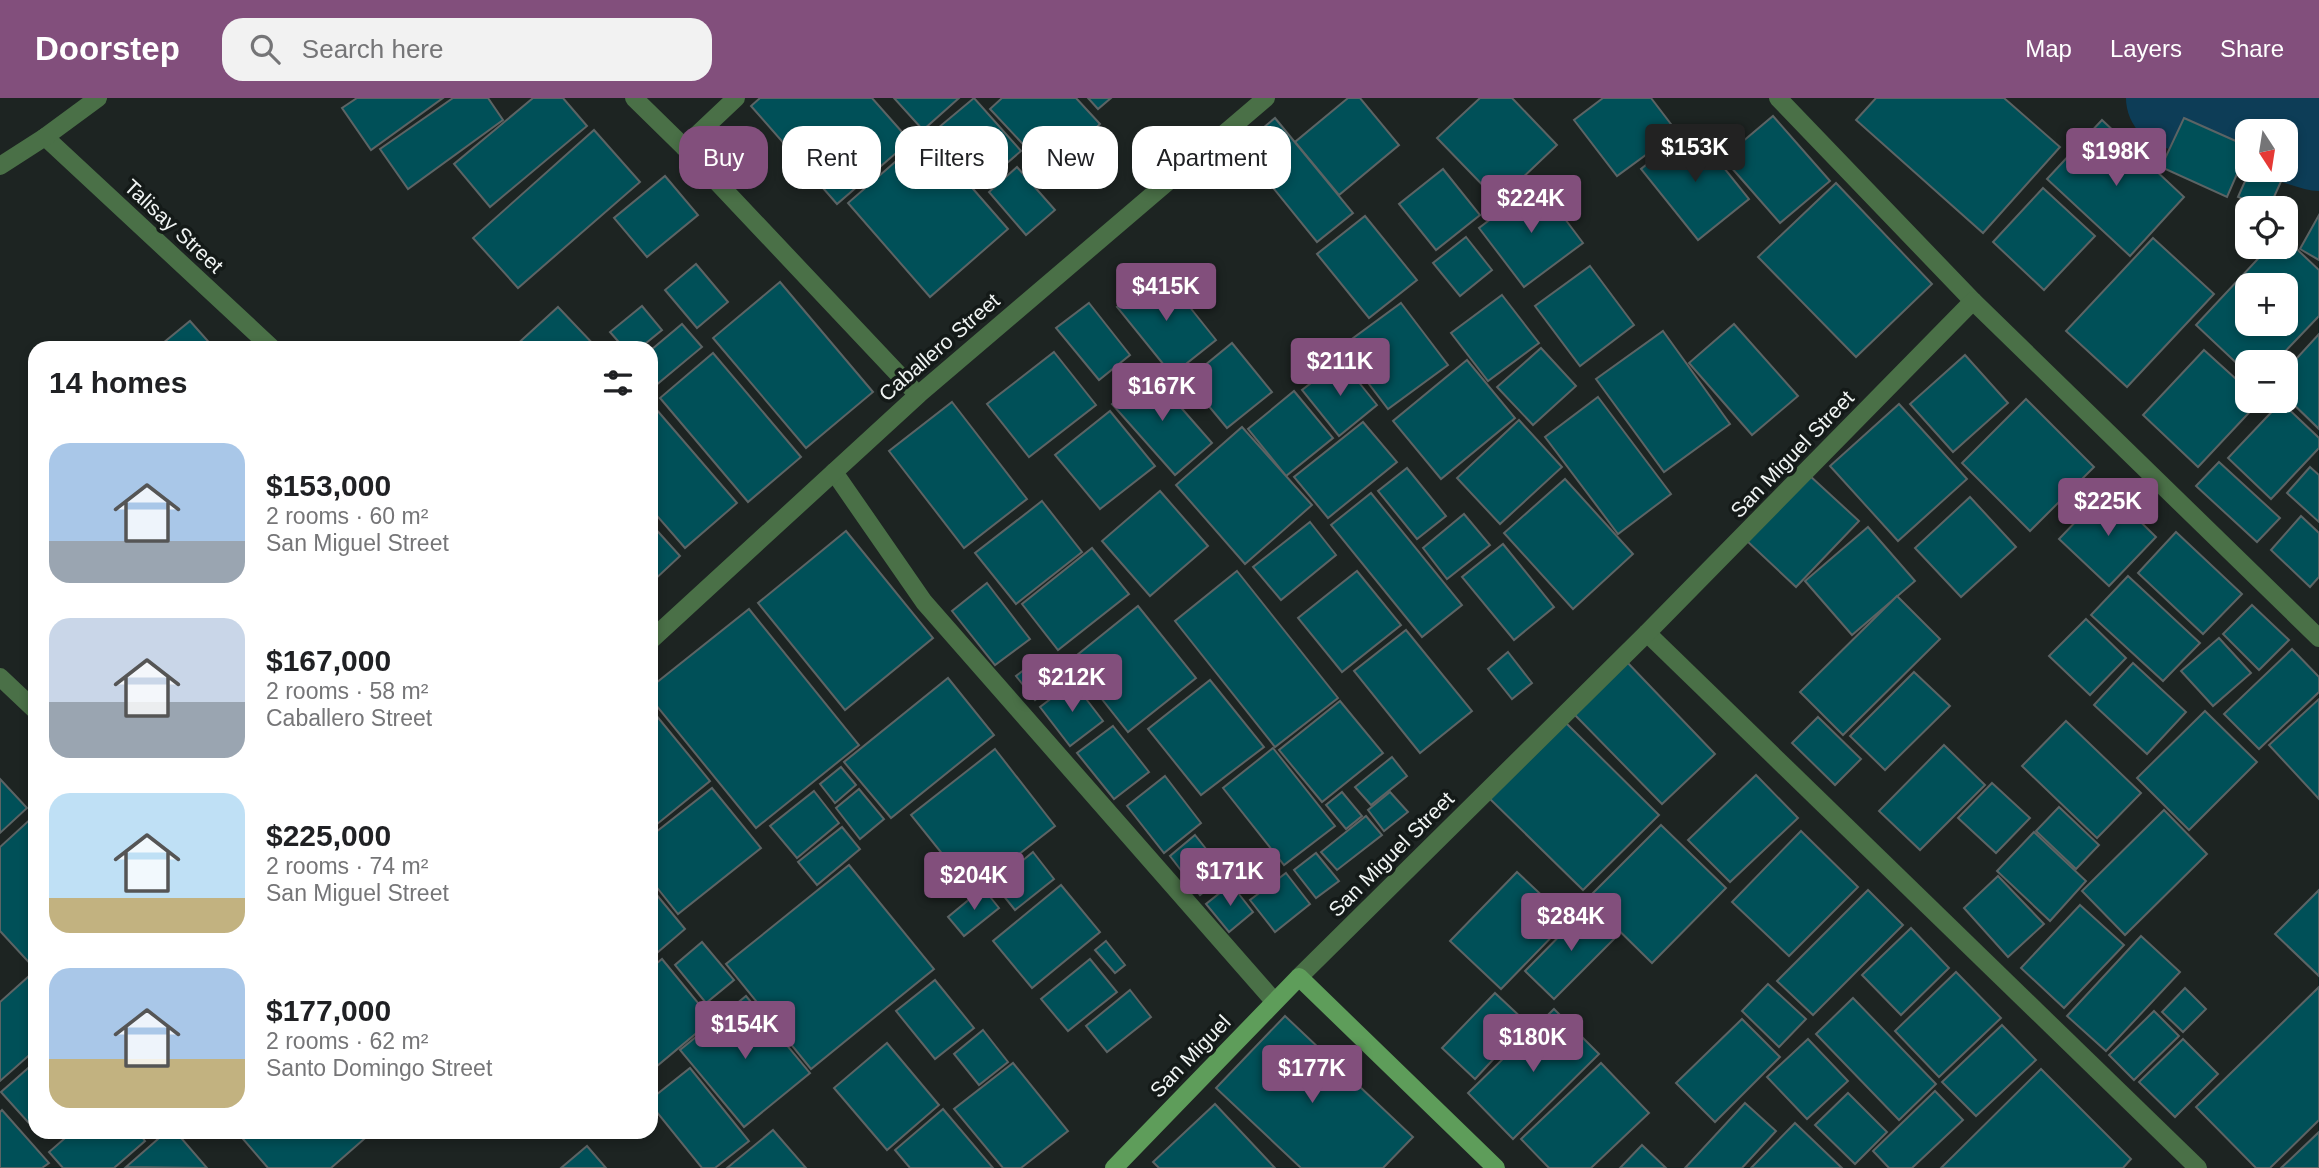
<!DOCTYPE html>
<html lang="en">
<head>
<meta charset="utf-8">
<style>
  body { margin:0; font-family:Helvetica,sans-serif; background:#f2f2f2; color:#202124; height:100vh; display:flex; flex-direction:column; font-size:26px; white-space:nowrap }
  * { box-sizing:border-box; margin:0 }
  p { font-size:23px; color:#757577 }
  .icon { flex:none; width:38px; height:38px; fill:none; stroke:currentColor; stroke-width:2; stroke-linecap:round; stroke-linejoin:round }
  .map { position:relative; flex:1; overflow:hidden }
  .drawer { position:absolute; left:28px; top:243px; width:630px; height:798px; display:flex; flex-direction:column; background:#fff; border-radius:21px; box-shadow:0 4px 10px #0003 }
  .drawer>* { flex:none }
  .banner { position:absolute; left:679px; top:28px; width:665px; height:63px; display:flex; gap:14px }
  .needle { width:46px; rotate:168deg }
  .buttons { position:absolute; left:2235px; top:21px; display:grid; gap:14px }
  .buttons a { display:grid; place-items:center; width:63px; height:63px; border-radius:14px; background:#fff; box-shadow:0 4px 10px #0003; font-size:35px }
  .price { position:absolute; translate:-50% -60px; padding:0 16px; border-radius:7px; background:#824f7c; color:#fff; font-size:23px; line-height:46px; filter:drop-shadow(0 2px 4px #0008) }
  .price::after { content:''; position:absolute; left:50%; top:42px; width:21px; height:16px; margin-left:-10px; background:inherit; clip-path:polygon(0 0,100% 0,50% 100%) }
  .price.on { background:#222; color:#fff }
  ul { padding:0; list-style:none }
  li { display:flex; align-items:center; gap:21px; height:175px; padding:0 21px }
  li span { display:grid; place-items:center; flex:none; width:196px; height:140px; border-radius:21px; color:#555 }
  li>.icon { margin-inline-start:auto }
  span .icon { width:84px; height:84px; fill:#fffc; stroke-width:1 }
  li b { font-size:30px }
  h2 { display:flex; justify-content:space-between; align-items:center; height:84px; padding:0 21px; font-size:30px }
  .chip { padding:0 24px; border-radius:21px; background:#fff; box-shadow:0 4px 10px #0003; font-size:24px; line-height:63px }
  .chip.on { background:#824f7c; color:#fff }
  header { display:flex; align-items:center; gap:42px; box-sizing:border-box; height:98px; padding:0 35px; background:#824f7c; color:#fff }
  header strong { font-size:33px }
  nav { display:flex; gap:38px; margin-inline-start:auto; font-size:24px }
  .search { width:490px; height:63px; background:#f2f2f2; display:flex; align-items:center; gap:18px; box-sizing:border-box; padding:0 24px; border-radius:21px; color:#757577; font-size:26px }
  .map>svg:first-child { display:block }
  .lines { fill:none; stroke-linecap:round; stroke-linejoin:round }
  .river { stroke:#0d3d57; stroke-width:102 }
  .building { fill:#005058; stroke:#5c6465; stroke-width:2; fill-rule:evenodd }
  .minor { stroke:#4a7047; stroke-width:18 }
  .secondary { stroke:#5e9d5a; stroke-width:18 }
  .labels { text-anchor:middle; dominant-baseline:central; stroke-width:7; stroke-linejoin:round; paint-order:stroke }
  .street-label { font-size:21px; fill:#f1f5f4; stroke:#141a18 }
</style>
</head>
<body>
<header>
<strong>Doorstep</strong>
<div class="search"><svg class="icon" aria-label="search" viewBox="0 0 24 24"><circle cx="10" cy="10" r="6"/><path d="M15 15l6 6"/></svg>Search here</div>
<nav><a>Map</a><a>Layers</a><a>Share</a></nav>
</header>
<div class="map">
<svg width="2319" height="1070" viewBox="0 0 2319 1070">
  <rect width="100%" height="100%" fill="#1d2422"/>
  <g class="lines">
    <polyline class="river" points="2177,0 2319,42"/>
  </g>
  <g class="building">
    <polygon points="357,0 443,0 371,52 342,10"/>
    <polygon points="453,0 488,0 503,22 408,91 380,51"/>
    <polygon points="533,0 563,0 587,28 490,109 454,66"/>
    <polygon points="760,0 872,0 910,43 837,106 751,8"/>
    <polygon points="894,0 959,0 923,32"/>
    <polygon points="974,0 1021,53 979,89 932,35"/>
    <polygon points="1002,0 1076,0 1100,26 1049,74 990,11"/>
    <polygon points="1088,0 1111,0 1098,11"/>
    <polygon points="1348,0 1360,0 1399,47 1339,97 1295,44"/>
    <polygon points="1480,0 1512,0 1557,47 1498,103 1437,40"/>
    <polygon points="1603,0 1651,0 1677,34 1617,78 1574,22"/>
    <polygon points="1876,0 2004,0 2060,49 1983,135 1856,22"/>
    <polygon points="1773,18 1830,83 1780,125 1723,60"/>
    <polygon points="1275,20 1353,115 1317,144 1240,49"/>
    <polygon points="2184,20 2247,48 2247,53 2227,99 2161,69"/>
    <polygon points="2102,22 2184,99 2130,158 2047,81"/>
    <polygon points="1692,30 1749,101 1698,142 1641,71"/>
    <polygon points="594,32 640,84 518,190 473,140"/>
    <polygon points="926,37 1008,131 930,199 848,105"/>
    <polygon points="2286,67 2288,68 2269,110 2238,99 2250,72 2286,72"/>
    <polygon points="1017,69 1055,112 1026,137 989,94"/>
    <polygon points="1443,71 1480,117 1436,152 1399,106"/>
    <polygon points="665,78 698,117 647,159 614,120"/>
    <polygon points="1538,85 1583,145 1524,189 1479,130"/>
    <polygon points="1836,85 1932,186 1856,259 1758,159"/>
    <polygon points="2043,90 2095,138 2044,192 1993,144"/>
    <polygon points="2319,117 2319,162 2300,151"/>
    <polygon points="1365,118 1417,182 1369,220 1317,156"/>
    <polygon points="1466,139 1492,172 1460,198 1433,165"/>
    <polygon points="2153,140 2214,196 2127,289 2066,233"/>
    <path d="M2286,141L2319,172V218L2275,264H2247V275L2196,227L2269,149H2286ZM2247,187H2286V226H2247Z"/>
    <polygon points="696,166 728,204 697,230 665,192"/>
    <polygon points="1590,168 1634,227 1580,268 1535,208"/>
    <polygon points="1161,173 1216,242 1172,277 1117,209"/>
    <polygon points="780,184 873,294 806,350 713,240"/>
    <polygon points="1502,197 1539,245 1488,283 1451,235"/>
    <polygon points="1089,205 1130,257 1099,282 1056,230"/>
    <polygon points="1401,205 1448,267 1388,311 1341,249"/>
    <polygon points="642,208 662,232 640,250 624,250 610,234"/>
    <polygon points="558,209 597,250 513,250"/>
    <polygon points="190,223 214,250 157,250"/>
    <polygon points="682,226 702,249 655,288 651,283 651,252"/>
    <polygon points="1734,226 1798,298 1752,337 1689,265"/>
    <polygon points="1663,233 1730,326 1664,374 1596,281"/>
    <polygon points="2319,236 2319,331 2286,299 2286,272"/>
    <polygon points="1232,245 1272,294 1227,330 1187,282"/>
    <polygon points="1541,250 1576,288 1533,327 1497,289"/>
    <polygon points="2204,252 2247,291 2247,303 2260,303 2198,369 2143,317"/>
    <polygon points="1054,254 1096,307 1029,359 987,306"/>
    <polygon points="713,255 801,359 748,404 660,300"/>
    <polygon points="1965,257 2008,305 1953,354 1910,306"/>
    <polygon points="1341,262 1377,307 1339,338 1302,292"/>
    <polygon points="1467,262 1515,320 1441,381 1393,323"/>
    <polygon points="1149,273 1212,345 1175,377 1112,306"/>
    <polygon points="1294,293 1333,340 1286,378 1248,331"/>
    <polygon points="1598,299 1671,396 1618,436 1545,339"/>
    <polygon points="2026,301 2094,369 2030,433 1962,365"/>
    <polygon points="952,304 1027,401 964,450 889,353"/>
    <polygon points="2281,304 2319,340 2319,350 2271,401 2228,360"/>
    <polygon points="1899,306 1967,381 1898,443 1830,368"/>
    <polygon points="656,311 737,405 685,450 651,411 651,315"/>
    <polygon points="1110,313 1155,368 1100,411 1055,357"/>
    <polygon points="1519,322 1562,369 1500,426 1457,380"/>
    <polygon points="1363,324 1397,364 1328,420 1294,379"/>
    <polygon points="1242,329 1312,407 1245,466 1176,387"/>
    <polygon points="2219,364 2280,420 2257,444 2196,388"/>
    <polygon points="2310,369 2319,377 2319,424 2287,395"/>
    <polygon points="1407,370 1446,418 1417,441 1378,393"/>
    <polygon points="1809,377 1859,423 1796,489 1747,443"/>
    <polygon points="1565,381 1633,456 1573,511 1504,435"/>
    <polygon points="2107,391 2156,439 2109,488 2059,441"/>
    <polygon points="1160,393 1208,448 1150,498 1102,443"/>
    <polygon points="1371,395 1462,507 1422,539 1331,427"/>
    <polygon points="1970,399 2016,449 1961,499 1915,450"/>
    <polygon points="1042,403 1082,454 1016,506 975,455"/>
    <polygon points="1464,416 1490,447 1447,481 1423,450"/>
    <polygon points="2301,418 2319,435 2319,479 2310,489 2271,452"/>
    <polygon points="1310,424 1336,457 1281,502 1253,469"/>
    <polygon points="651,426 680,458 651,485"/>
    <polygon points="1868,429 1915,483 1852,537 1805,483"/>
    <polygon points="846,433 933,540 845,612 758,505"/>
    <polygon points="2176,434 2242,496 2203,536 2138,475"/>
    <polygon points="1503,446 1554,509 1514,542 1462,479"/>
    <polygon points="1092,450 1129,496 1058,552 1022,506"/>
    <polygon points="1237,473 1338,600 1275,649 1175,523"/>
    <polygon points="1357,473 1401,527 1342,574 1298,520"/>
    <polygon points="2128,478 2200,545 2163,583 2091,517"/>
    <polygon points="987,485 1030,541 995,567 952,513"/>
    <polygon points="1897,498 1940,541 1843,637 1800,594"/>
    <polygon points="2252,507 2289,542 2259,572 2223,536"/>
    <polygon points="1138,508 1196,580 1128,634 1071,562"/>
    <polygon points="749,511 859,647 756,730 651,601 651,589"/>
    <polygon points="2086,521 2126,560 2090,597 2049,558"/>
    <polygon points="1406,532 1472,613 1420,655 1354,573"/>
    <polygon points="2219,540 2251,575 2213,608 2181,573"/>
    <polygon points="2292,551 2319,579 2319,594 2259,651 2224,616"/>
    <polygon points="1508,554 1532,585 1512,601 1488,571"/>
    <polygon points="1042,558 1061,582 1035,602 1016,578"/>
    <polygon points="1625,562 1715,656 1662,706 1572,614"/>
    <polygon points="2133,565 2186,614 2147,656 2094,607"/>
    <polygon points="1914,574 1950,608 1885,672 1850,638"/>
    <polygon points="948,580 994,637 891,720 844,664"/>
    <polygon points="1210,582 1264,649 1201,697 1148,631"/>
    <polygon points="1073,584 1103,623 1070,648 1040,609"/>
    <polygon points="2319,601 2319,701 2269,647"/>
    <polygon points="1340,603 1383,655 1322,704 1279,652"/>
    <polygon points="651,611 710,683 651,731"/>
    <polygon points="2205,613 2257,664 2189,732 2137,680"/>
    <polygon points="1818,619 1861,661 1835,687 1792,645"/>
    <polygon points="2066,623 2141,695 2097,740 2022,668"/>
    <polygon points="1566,625 1659,717 1583,792 1490,701"/>
    <polygon points="1113,628 1149,674 1114,701 1077,655"/>
    <polygon points="1944,647 1985,687 1920,752 1879,713"/>
    <polygon points="1273,650 1335,728 1284,767 1223,690"/>
    <polygon points="995,651 1055,728 972,793 911,717"/>
    <polygon points="1392,659 1407,678 1371,707 1355,689"/>
    <polygon points="841,669 856,687 835,705 820,686"/>
    <polygon points="1756,677 1798,720 1730,784 1688,742"/>
    <polygon points="1165,678 1201,725 1164,755 1127,708"/>
    <polygon points="0,681 27,710 0,735"/>
    <polygon points="1992,685 2030,720 1996,755 1958,720"/>
    <polygon points="712,690 761,750 678,816 651,782 651,738"/>
    <polygon points="859,691 884,721 860,741 836,710"/>
    <polygon points="814,693 839,725 797,760 770,728"/>
    <polygon points="1342,694 1362,718 1346,731 1326,707"/>
    <polygon points="1390,694 1408,714 1384,733 1368,712"/>
    <polygon points="2059,709 2099,747 2076,771 2036,733"/>
    <polygon points="2164,712 2207,756 2125,837 2082,793"/>
    <polygon points="35,717 35,871 0,833 0,749"/>
    <polygon points="1366,718 1382,737 1337,772 1321,754"/>
    <polygon points="1661,727 1726,790 1652,865 1587,801"/>
    <polygon points="842,729 860,751 817,787 798,764"/>
    <polygon points="1801,733 1858,789 1789,858 1732,804"/>
    <polygon points="2034,734 2086,783 2050,823 1997,773"/>
    <polygon points="1195,737 1226,776 1200,797 1170,758"/>
    <polygon points="1033,754 1054,781 1015,812 994,786"/>
    <polygon points="1316,755 1339,783 1316,800 1294,772"/>
    <polygon points="849,767 934,871 811,971 726,866"/>
    <polygon points="1517,774 1568,822 1501,891 1450,843"/>
    <polygon points="1286,775 1310,806 1275,834 1250,802"/>
    <polygon points="1998,778 2044,826 2008,859 1964,810"/>
    <polygon points="1231,786 1253,814 1229,834 1206,806"/>
    <polygon points="1061,787 1100,834 1032,890 993,843"/>
    <polygon points="651,790 685,831 651,860"/>
    <polygon points="983,790 999,810 964,838 948,819"/>
    <polygon points="1868,792 1903,827 1813,917 1777,883"/>
    <polygon points="2319,792 2319,878 2275,836"/>
    <polygon points="2080,807 2124,847 2064,910 2021,870"/>
    <polygon points="1587,810 1617,838 1554,901 1525,873"/>
    <polygon points="1911,830 1949,870 1901,917 1862,877"/>
    <polygon points="2141,838 2180,874 2106,953 2067,918"/>
    <polygon points="1106,843 1125,867 1115,875 1095,852"/>
    <polygon points="702,844 734,882 706,905 675,867"/>
    <polygon points="662,861 712,922 651,973 651,870"/>
    <polygon points="1090,861 1117,894 1068,933 1041,901"/>
    <polygon points="1956,874 2001,920 1939,979 1895,933"/>
    <polygon points="28,879 35,887 35,952 0,983 0,904"/>
    <polygon points="935,882 974,930 935,961 896,913"/>
    <polygon points="1768,886 1806,921 1779,949 1742,913"/>
    <polygon points="2319,889 2319,1022 2270,1070 2256,1070 2196,1009"/>
    <polygon points="2185,890 2206,911 2183,934 2162,914"/>
    <polygon points="1130,892 1151,919 1107,954 1086,928"/>
    <polygon points="1495,895 1527,925 1475,981 1442,950"/>
    <polygon points="746,898 810,975 744,1029 680,952"/>
    <polygon points="1853,900 1936,986 1899,1022 1816,936"/>
    <polygon points="1554,911 1599,956 1513,1041 1468,995"/>
    <polygon points="2154,913 2179,938 2134,982 2109,957"/>
    <polygon points="1285,918 1413,1039 1383,1070 1301,1070 1216,990"/>
    <polygon points="1742,921 1780,959 1715,1024 1676,985"/>
    <polygon points="2002,927 2036,962 1976,1018 1942,984"/>
    <polygon points="983,932 1008,964 979,987 954,956"/>
    <polygon points="1808,941 1848,983 1807,1021 1767,979"/>
    <polygon points="2183,941 2218,976 2175,1019 2139,984"/>
    <polygon points="887,945 939,1007 887,1052 834,990"/>
    <polygon points="35,964 35,1032 1,994"/>
    <polygon points="1013,965 1068,1033 1021,1070 1003,1070 954,1011"/>
    <polygon points="1601,965 1649,1015 1591,1070 1549,1070 1521,1041"/>
    <polygon points="690,970 749,1043 715,1070 702,1070 651,1007 651,1001"/>
    <polygon points="2041,971 2131,1061 2123,1070 1941,1070"/>
    <polygon points="1935,993 1963,1022 1912,1070 1889,1070 1873,1053"/>
    <polygon points="1848,995 1887,1034 1855,1066 1815,1027"/>
    <polygon points="1745,1005 1776,1033 1742,1070 1685,1070"/>
    <polygon points="1215,1006 1275,1070 1159,1070 1153,1064"/>
    <polygon points="943,1011 993,1070 910,1070 895,1052"/>
    <polygon points="2,1012 49,1065 42,1070 0,1070 0,1014"/>
    <polygon points="1795,1025 1842,1070 1751,1070"/>
    <polygon points="773,1032 806,1070 727,1070"/>
    <polygon points="72,1034 138,1034 145,1043 114,1070 63,1070 49,1054"/>
    <polygon points="166,1034 176,1034 207,1070 126,1069"/>
    <polygon points="237,1034 372,1034 331,1070 268,1070"/>
    <polygon points="2319,1034 2319,1070 2281,1070"/>
    <polygon points="1642,1047 1666,1070 1620,1070"/>
    <polygon points="587,1048 606,1070 561,1070"/>
  </g>
  <g class="lines">
    <g class="minor">
      <polyline points="634,0 684,49 918,297"/>
      <polyline points="1778,0 1973,203"/>
      <polyline points="45,39 272,250"/>
      <polyline points="684,49 736,0"/>
      <polyline points="0,68 45,39 98,0"/>
      <polyline points="834,374 924,504 1274,903"/>
      <polyline points="1647,535 2198,1070"/>
      <polyline points="651,542 918,297 1266,0"/>
      <polyline points="0,579 35,612"/>
      <polyline points="1299,879 1647,535 1973,203 2319,540"/>
    </g>
    <polyline class="secondary" points="1114,1070 1299,879 1496,1070"/>
  </g>
  <g class="labels">
    <g class="street-label">
      <text transform="translate(174 128) rotate(43)">Talisay Street</text>
      <text transform="translate(939 249) rotate(-41)">Caballero Street</text>
      <text transform="translate(1792 356) rotate(-46)">San Miguel Street</text>
      <text transform="translate(1391 756) rotate(-45)">San Miguel Street</text>
      <text transform="translate(1190 958) rotate(-46)">San Miguel</text>
    </g>
  </g>
</svg>
<div class="buttons">
<a><svg class="needle" viewBox="-14 -14 28 28"><path d="M0-13l5 13h-10z" fill="#e53935"/><path d="M0 13l5-13h-10z" fill="#757577"/></svg></a>
<a><svg class="icon" aria-label="locate" viewBox="0 0 24 24"><circle cx="12" cy="12" r="6"/><path d="M12 2v4M12 18v4M2 12h4M18 12h4"/></svg></a>
<a>+</a>
<a>−</a>
</div>
<b class="price on" style="left:1695px;top:86px">$153K</b>
<b class="price" style="left:2116px;top:90px">$198K</b>
<b class="price" style="left:1531px;top:137px">$224K</b>
<b class="price" style="left:1166px;top:225px">$415K</b>
<b class="price" style="left:1340px;top:300px">$211K</b>
<b class="price" style="left:1162px;top:325px">$167K</b>
<b class="price" style="left:2108px;top:440px">$225K</b>
<b class="price" style="left:1072px;top:616px">$212K</b>
<b class="price" style="left:1230px;top:810px">$171K</b>
<b class="price" style="left:974px;top:814px">$204K</b>
<b class="price" style="left:1571px;top:855px">$284K</b>
<b class="price" style="left:745px;top:963px">$154K</b>
<b class="price" style="left:1533px;top:976px">$180K</b>
<b class="price" style="left:1312px;top:1007px">$177K</b>
<div class="banner">
<a class="chip on">Buy</a>
<a class="chip">Rent</a>
<a class="chip">Filters</a>
<a class="chip">New</a>
<a class="chip">Apartment</a>
</div>
<section class="drawer">
<h2>14 homes<svg class="icon" aria-label="filters" viewBox="0 0 24 24"><path d="M4 7h16M4 17h16"/><circle cx="9" cy="7" r="2"/><circle cx="15" cy="17" r="2"/></svg></h2>
<ul>
<li><span style="background:linear-gradient(#a9c7e8 70%,#9aa5b1 0)"><svg class="icon" aria-label="home" viewBox="0 0 24 24"><path d="M3 11l9-7 9 7M6 9v11h12V9"/></svg></span><div><b>$153,000</b><p>2 rooms · 60 m²</p><p>San Miguel Street</p></div></li>
<li><span style="background:linear-gradient(#c9d6e8 60%,#9aa5b1 0)"><svg class="icon" aria-label="home" viewBox="0 0 24 24"><path d="M3 11l9-7 9 7M6 9v11h12V9"/></svg></span><div><b>$167,000</b><p>2 rooms · 58 m²</p><p>Caballero Street</p></div></li>
<li><span style="background:linear-gradient(#bfe0f5 75%,#c2b280 0)"><svg class="icon" aria-label="home" viewBox="0 0 24 24"><path d="M3 11l9-7 9 7M6 9v11h12V9"/></svg></span><div><b>$225,000</b><p>2 rooms · 74 m²</p><p>San Miguel Street</p></div></li>
<li><span style="background:linear-gradient(#a9c7e8 65%,#c2b280 0)"><svg class="icon" aria-label="home" viewBox="0 0 24 24"><path d="M3 11l9-7 9 7M6 9v11h12V9"/></svg></span><div><b>$177,000</b><p>2 rooms · 62 m²</p><p>Santo Domingo Street</p></div></li>
</ul>
</section>
</div>
</body>
</html>
